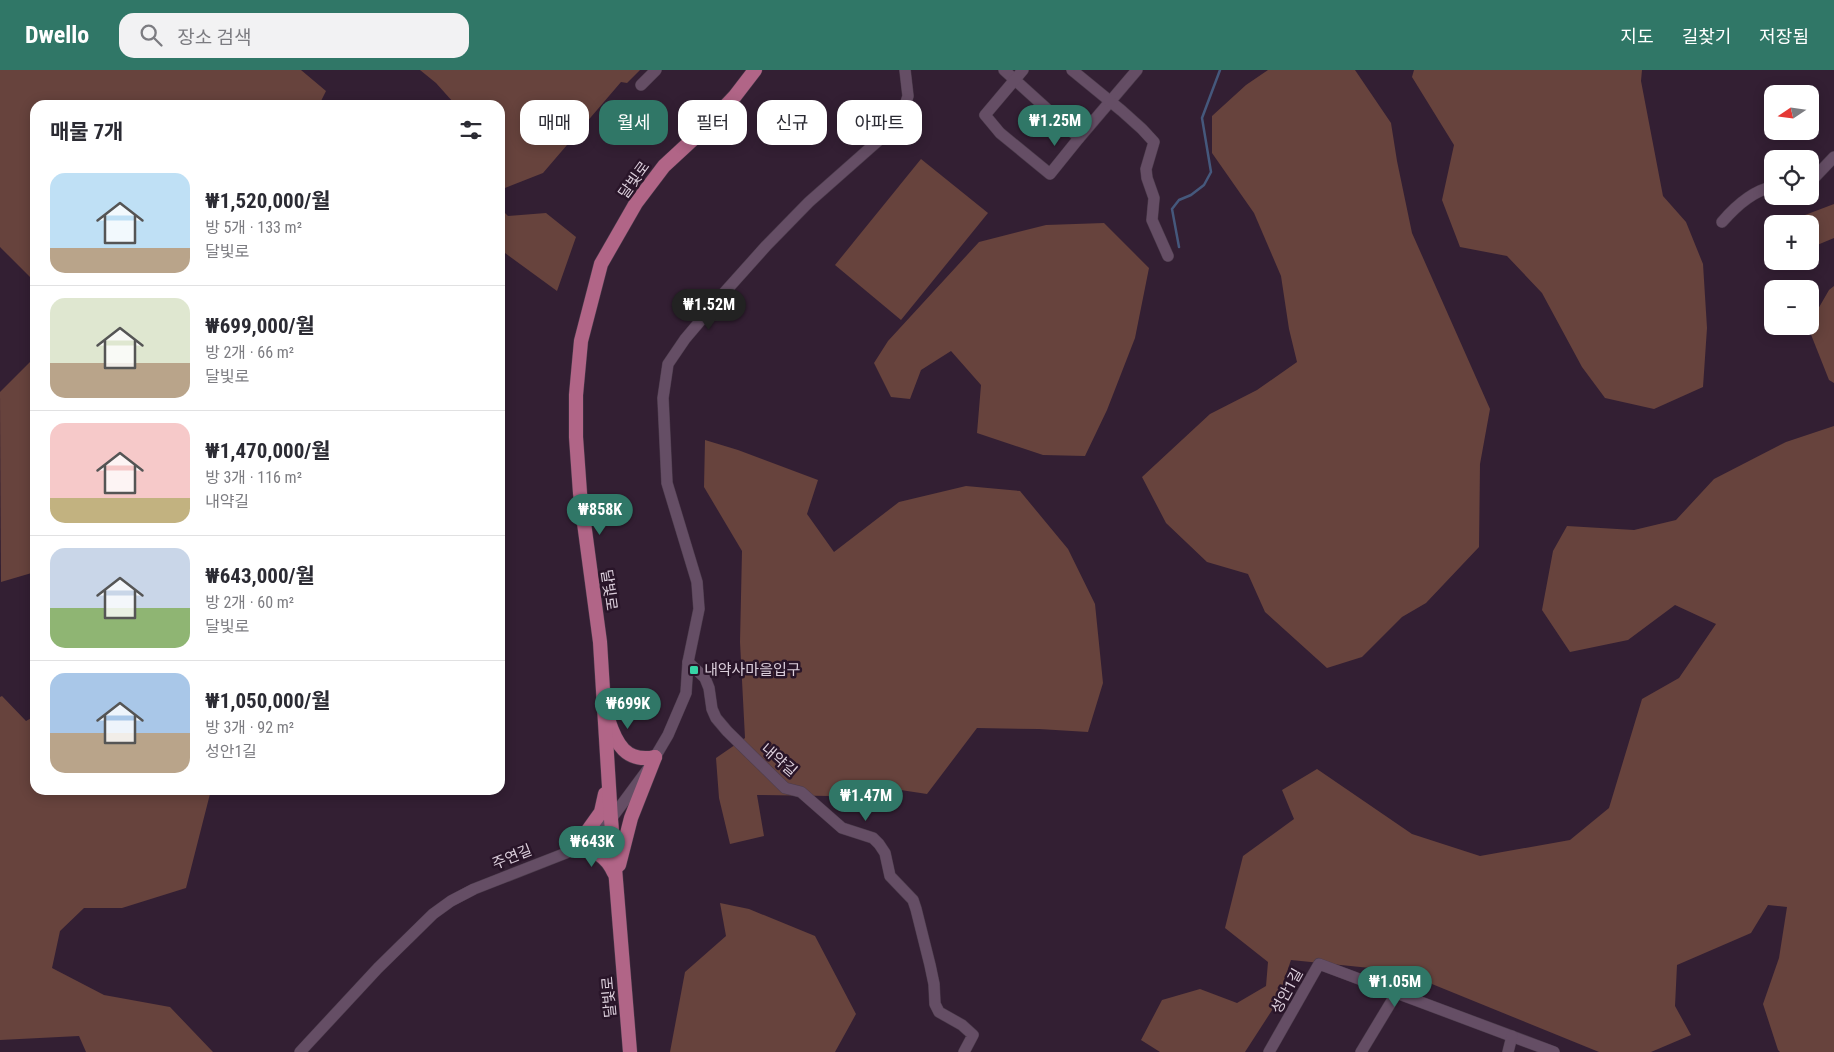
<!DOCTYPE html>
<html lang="ko">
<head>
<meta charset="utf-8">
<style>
  body { margin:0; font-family:"Roboto Condensed","Noto Sans KR",sans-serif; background:#f2f2f3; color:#2b2b33; height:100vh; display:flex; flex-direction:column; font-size:19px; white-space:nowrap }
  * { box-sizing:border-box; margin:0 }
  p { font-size:16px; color:#7c7c81 }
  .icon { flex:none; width:28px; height:28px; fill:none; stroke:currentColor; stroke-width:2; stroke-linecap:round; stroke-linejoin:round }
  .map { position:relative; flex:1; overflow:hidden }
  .drawer { position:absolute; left:30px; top:30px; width:475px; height:695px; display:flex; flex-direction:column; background:#fff; border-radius:15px; box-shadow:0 2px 12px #0003 }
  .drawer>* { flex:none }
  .guide { position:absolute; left:520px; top:30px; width:475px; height:45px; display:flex; gap:10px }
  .needle { width:32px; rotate:257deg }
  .tools { position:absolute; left:1764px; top:15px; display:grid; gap:10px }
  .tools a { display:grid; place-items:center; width:55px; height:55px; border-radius:10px; background:#fff; box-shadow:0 2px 12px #0003; font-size:25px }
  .price { position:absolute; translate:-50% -42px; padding:0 11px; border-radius:18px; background:#307767; color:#fff; font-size:16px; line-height:32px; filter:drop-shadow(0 1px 2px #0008) }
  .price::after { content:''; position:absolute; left:50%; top:30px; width:15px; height:11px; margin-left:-8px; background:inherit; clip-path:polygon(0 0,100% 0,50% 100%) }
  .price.on { background:#222; color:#fff }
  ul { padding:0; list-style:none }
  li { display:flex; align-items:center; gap:15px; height:125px; padding:0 20px }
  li+li { border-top:1px solid #e1e1e2 }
  li span { display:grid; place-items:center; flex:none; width:140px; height:100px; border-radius:15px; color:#555 }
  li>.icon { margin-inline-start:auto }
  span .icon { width:60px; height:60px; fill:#fffc; stroke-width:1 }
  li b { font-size:21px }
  h2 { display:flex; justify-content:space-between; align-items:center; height:60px; padding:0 20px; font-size:21px }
  .chip { padding:0 18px; border-radius:15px; background:#fff; box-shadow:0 2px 12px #0003; font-size:18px; line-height:45px }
  .chip.on { background:#307767; color:#fff }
  header { display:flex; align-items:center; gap:30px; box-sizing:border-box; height:70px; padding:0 25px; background:#307767; color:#fff }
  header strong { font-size:24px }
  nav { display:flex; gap:28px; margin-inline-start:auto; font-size:18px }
  .search { width:350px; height:45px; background:#f2f2f3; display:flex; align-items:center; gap:12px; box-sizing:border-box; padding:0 18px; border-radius:15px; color:#7c7c81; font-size:19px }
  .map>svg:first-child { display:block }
  .green { fill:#67433d }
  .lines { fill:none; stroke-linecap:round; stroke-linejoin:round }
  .stream { stroke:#45587c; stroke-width:2.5 }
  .minor-casing { stroke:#4c3c4c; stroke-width:12 }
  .major-casing { stroke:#4c3c4c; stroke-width:15 }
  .minor { stroke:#654e65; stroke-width:11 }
  .major { stroke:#b16587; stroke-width:14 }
  .poi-dot { fill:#37d4a6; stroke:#291529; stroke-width:2 }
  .labels { text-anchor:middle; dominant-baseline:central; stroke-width:5; stroke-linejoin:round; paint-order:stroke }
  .street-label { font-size:15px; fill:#dccfdc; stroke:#291529 }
  .poi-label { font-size:15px; fill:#dccfdc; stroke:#291529; text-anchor:start }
</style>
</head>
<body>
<header>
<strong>Dwello</strong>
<div class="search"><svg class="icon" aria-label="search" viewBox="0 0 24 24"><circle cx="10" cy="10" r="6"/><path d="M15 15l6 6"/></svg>장소 검색</div>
<nav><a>지도</a><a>길찾기</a><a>저장됨</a></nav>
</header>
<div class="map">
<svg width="1834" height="982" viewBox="0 0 1834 982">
  <rect width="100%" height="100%" fill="#331f33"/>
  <g class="green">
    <polygon points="0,0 301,0 326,21 319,35 35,35 35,212 0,177"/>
    <polygon points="420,0 640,0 627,13 621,12 543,103 500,120 500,35 453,35 453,32 436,13"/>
    <polygon points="1268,0 1355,0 1391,53 1397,91 1412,163 1490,339 1480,394 1479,477 1426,533 1402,547 1362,587 1327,598 1265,542 1248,504 1207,492 1166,453 1142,407 1210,344 1257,320 1297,292 1289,259 1281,206 1254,143 1212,83 1212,46 1246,15"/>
    <polygon points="1414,0 1642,0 1641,11 1663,126 1686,152 1703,194 1707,258 1703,317 1654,339 1605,328 1582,297 1542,223 1507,186 1460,177 1442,130 1454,75 1412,7"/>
    <polygon points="921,89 988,143 901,250 835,195"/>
    <polygon points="1834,134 1834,168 1810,178 1810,154 1798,154 1805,145"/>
    <polygon points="500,138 508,146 546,143 576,167 557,221 505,183 500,183"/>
    <polygon points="1104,153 1149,198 1135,268 1107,340 1085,386 1043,385 977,363 981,315 951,281 921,300 910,329 891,327 874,293 888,271 979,172 1046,155"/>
    <polygon points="1834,216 1834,313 1829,310 1808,257 1810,256 1810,253 1829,220"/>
    <polygon points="35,287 35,502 1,512 0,322"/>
    <polygon points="1834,356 1834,982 1780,982 1778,980 1763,934 1779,888 1787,837 1768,835 1751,863 1677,895 1675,936 1691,965 1651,982 1599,982 1400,901 1291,890 1276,934 1245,982 1160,982 1141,970 1162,930 1200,919 1237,933 1266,916 1268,892 1225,858 1243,786 1294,749 1282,720 1317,699 1412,764 1480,786 1570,770 1609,738 1642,629 1679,608 1716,554 1675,535 1628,570 1570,582 1542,540 1553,481 1567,456 1634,460 1676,450 1714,409 1786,372"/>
    <polygon points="705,370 738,380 818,410 807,444 834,482 899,432 966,416 1020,421 1068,479 1095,534 1103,613 1088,662 1039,659 977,658 927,724 861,714 830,726 757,725 764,766 730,774 719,728 716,688 745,668 740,572 742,481 704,417"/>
    <polygon points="2,626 26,651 35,646 35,720 211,720 186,818 122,838 84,838 60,861 52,898 104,925 170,937 213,982 86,982 79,966 0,970 0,627"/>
    <polygon points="720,833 749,839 815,866 856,944 835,982 670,982 685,902 726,866"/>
  </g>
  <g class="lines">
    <polyline class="stream" points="1179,177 1172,139 1179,130 1191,125 1204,115 1211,102 1202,48 1220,0"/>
    <defs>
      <g id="minor">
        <polyline points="1004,0 1079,68"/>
        <polyline points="1023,0 985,45 1000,63 1050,104 1079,68 1137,0"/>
        <polyline points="1072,0 1122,41 1142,59 1154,72 1146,99 1147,108 1154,128 1152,150 1168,186"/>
        <polyline points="641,15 656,0"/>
        <polyline points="1810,109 1814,108 1834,87"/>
        <path d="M1722,152C1735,137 1752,121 1772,117"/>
        <polyline points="688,592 705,608 709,618 712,639 716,648 727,661 785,718 801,722 842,758 873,768 879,774 885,783 890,806 913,830 916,839 930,895 934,914 935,934 939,942 962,955 973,965 964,982"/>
        <polyline points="300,982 378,898 433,844 451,831 474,819 566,783 583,772 611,749 648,699 668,665 686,623 688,592 699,539 697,512 667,413 663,328 668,294 685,269 723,224 766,176 809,132 887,63 903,42 908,26 905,0"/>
        <polyline points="1269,982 1319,894 1554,982"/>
        <polyline points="1361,982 1396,924"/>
        <polyline points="1508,982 1512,966"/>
      </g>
      <g id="major">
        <path d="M608,649C616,674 626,693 655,687"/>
        <path d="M605,724L601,742L576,777C594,780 606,785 614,803"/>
        <polyline points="619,795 631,748 655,687"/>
        <polyline points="630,982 611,749 600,572 580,423 576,367 576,325 581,271 601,194 636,133 664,96 704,59 735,26 755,0"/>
      </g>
    </defs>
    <use href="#minor" class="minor-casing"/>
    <use href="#major" class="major-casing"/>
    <use href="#minor" class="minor"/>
    <use href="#major" class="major"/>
  </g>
  <rect class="poi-dot" x="689" y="595" width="10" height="10" rx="2.5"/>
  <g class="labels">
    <g class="street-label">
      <text transform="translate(634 110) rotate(-54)">달빛로</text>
      <text transform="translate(609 520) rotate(82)">달빛로</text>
      <text transform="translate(779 690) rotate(41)">내약길</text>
      <text transform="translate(512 787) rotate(-22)">주연길</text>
      <text transform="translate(1287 921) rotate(-61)">성안1길</text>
      <text transform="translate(609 927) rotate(-95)">달빛로</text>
    </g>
    <g class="poi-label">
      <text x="704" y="600">내약사마을입구</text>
    </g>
  </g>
</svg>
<div class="tools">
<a><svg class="needle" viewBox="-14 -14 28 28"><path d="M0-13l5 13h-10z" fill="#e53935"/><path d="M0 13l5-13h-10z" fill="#7c7c81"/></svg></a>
<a><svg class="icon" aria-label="locate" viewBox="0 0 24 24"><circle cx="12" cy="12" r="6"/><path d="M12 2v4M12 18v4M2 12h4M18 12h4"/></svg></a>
<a>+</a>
<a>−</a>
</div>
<b class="price" style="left:1055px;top:77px">₩1.25M</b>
<b class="price on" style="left:709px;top:261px">₩1.52M</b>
<b class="price" style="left:600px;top:466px">₩858K</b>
<b class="price" style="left:628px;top:660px">₩699K</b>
<b class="price" style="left:866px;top:752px">₩1.47M</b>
<b class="price" style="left:592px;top:798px">₩643K</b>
<b class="price" style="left:1395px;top:938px">₩1.05M</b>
<div class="guide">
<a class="chip">매매</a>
<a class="chip on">월세</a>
<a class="chip">필터</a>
<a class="chip">신규</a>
<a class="chip">아파트</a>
</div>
<section class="drawer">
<h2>매물 7개<svg class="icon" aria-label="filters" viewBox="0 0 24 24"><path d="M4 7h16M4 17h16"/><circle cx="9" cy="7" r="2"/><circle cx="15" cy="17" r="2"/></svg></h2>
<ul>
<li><span style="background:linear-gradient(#bfe0f5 75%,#b9a48a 0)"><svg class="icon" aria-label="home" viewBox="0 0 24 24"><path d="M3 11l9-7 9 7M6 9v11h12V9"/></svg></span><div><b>₩1,520,000/월</b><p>방 5개 · 133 m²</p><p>달빛로</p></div></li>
<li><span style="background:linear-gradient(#dfe7d0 65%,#b9a48a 0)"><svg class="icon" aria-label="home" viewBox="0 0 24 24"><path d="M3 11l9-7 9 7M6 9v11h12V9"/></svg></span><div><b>₩699,000/월</b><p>방 2개 · 66 m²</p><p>달빛로</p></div></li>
<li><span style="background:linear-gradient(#f6c9c9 75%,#c2b280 0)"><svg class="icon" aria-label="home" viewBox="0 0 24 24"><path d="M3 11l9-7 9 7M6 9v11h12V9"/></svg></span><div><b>₩1,470,000/월</b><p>방 3개 · 116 m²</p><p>내약길</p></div></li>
<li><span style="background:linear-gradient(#c9d6e8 60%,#8fb573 0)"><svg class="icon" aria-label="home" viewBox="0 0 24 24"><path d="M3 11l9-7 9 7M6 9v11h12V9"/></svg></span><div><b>₩643,000/월</b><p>방 2개 · 60 m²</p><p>달빛로</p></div></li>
<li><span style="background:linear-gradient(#a9c7e8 60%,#b9a48a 0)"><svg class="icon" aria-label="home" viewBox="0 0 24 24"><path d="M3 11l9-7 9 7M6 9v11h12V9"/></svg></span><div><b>₩1,050,000/월</b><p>방 3개 · 92 m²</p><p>성안1길</p></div></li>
</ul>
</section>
</div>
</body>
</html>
